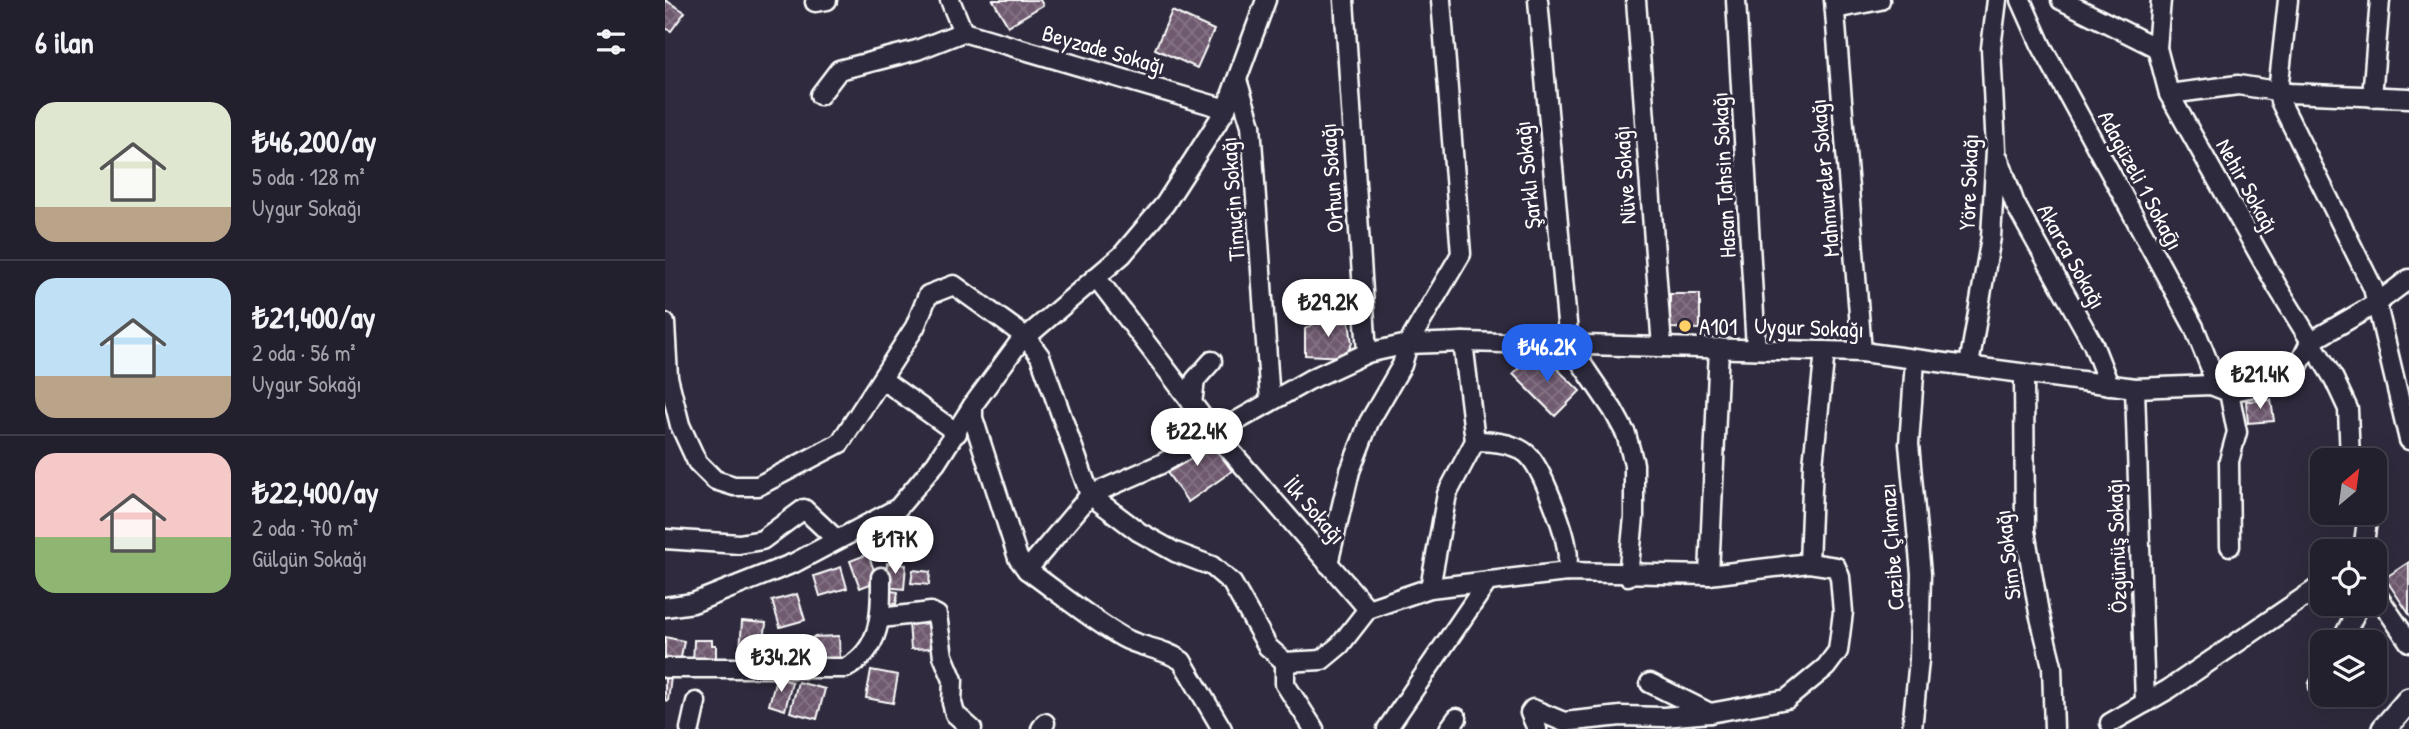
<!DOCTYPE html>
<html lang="tr">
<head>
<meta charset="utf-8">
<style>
  body { margin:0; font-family:"Patrick Hand",sans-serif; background:#2f2d3a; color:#f1f3f6; height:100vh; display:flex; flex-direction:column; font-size:26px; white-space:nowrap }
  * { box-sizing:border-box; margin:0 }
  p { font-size:23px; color:#a3a3aa }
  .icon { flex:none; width:38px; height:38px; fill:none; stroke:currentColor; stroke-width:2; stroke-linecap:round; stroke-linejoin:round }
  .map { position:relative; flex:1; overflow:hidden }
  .drawer { display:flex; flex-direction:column; background:#23202e; width:665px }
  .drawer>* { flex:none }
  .needle { width:46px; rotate:29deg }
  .buttons { position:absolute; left:1645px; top:448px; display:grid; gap:14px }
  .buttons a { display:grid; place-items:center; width:77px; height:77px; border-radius:14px; background:#23202e; box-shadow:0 7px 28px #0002,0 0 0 2px #403e4a; font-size:35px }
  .price { position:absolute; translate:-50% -60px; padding:0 16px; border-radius:24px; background:#fff; color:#222; font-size:23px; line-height:46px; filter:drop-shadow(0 2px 4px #0008) }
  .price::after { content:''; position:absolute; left:50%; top:42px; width:21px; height:16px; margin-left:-10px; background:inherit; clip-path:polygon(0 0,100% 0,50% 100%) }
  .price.selected { background:#2563eb; color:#fff }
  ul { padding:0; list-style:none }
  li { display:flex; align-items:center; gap:21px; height:175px; padding:0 35px }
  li+li { border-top:2px solid #403e4a }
  li span { display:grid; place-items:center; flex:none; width:196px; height:140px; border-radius:21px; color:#555 }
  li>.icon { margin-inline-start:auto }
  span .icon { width:84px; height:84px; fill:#fffc; stroke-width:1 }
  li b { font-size:30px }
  h2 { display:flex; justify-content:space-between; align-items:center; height:84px; padding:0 35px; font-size:30px }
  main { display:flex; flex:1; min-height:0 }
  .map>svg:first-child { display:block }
  .building { fill:url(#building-cross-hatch); stroke:#fff; stroke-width:2 }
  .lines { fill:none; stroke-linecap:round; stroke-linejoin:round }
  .minor-casing { stroke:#fff; stroke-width:23 }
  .major-casing { stroke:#fff; stroke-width:28 }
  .minor { stroke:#2f2a3d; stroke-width:18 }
  .major { stroke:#2f2a3d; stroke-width:23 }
  .poi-dot { fill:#ffd166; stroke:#2f2a3d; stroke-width:2.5 }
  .labels { text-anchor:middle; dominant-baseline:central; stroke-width:6; stroke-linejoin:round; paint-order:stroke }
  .street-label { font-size:23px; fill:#fff; stroke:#2f2a3d }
  .poi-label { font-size:23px; fill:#fff; stroke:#2f2a3d; text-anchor:start }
</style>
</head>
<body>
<main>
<section class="drawer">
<h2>6 ilan<svg class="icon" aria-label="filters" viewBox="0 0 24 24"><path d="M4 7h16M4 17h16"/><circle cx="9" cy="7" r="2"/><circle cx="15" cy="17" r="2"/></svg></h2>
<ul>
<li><span style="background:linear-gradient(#dfe7d0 75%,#b9a48a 0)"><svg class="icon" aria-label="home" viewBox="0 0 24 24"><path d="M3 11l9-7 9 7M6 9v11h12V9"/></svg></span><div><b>₺46,200/ay</b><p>5 oda · 128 m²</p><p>Uygur Sokağı</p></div></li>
<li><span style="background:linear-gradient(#bfe0f5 70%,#b9a48a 0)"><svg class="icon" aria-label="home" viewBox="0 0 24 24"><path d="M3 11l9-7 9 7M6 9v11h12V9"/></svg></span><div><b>₺21,400/ay</b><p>2 oda · 56 m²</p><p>Uygur Sokağı</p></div></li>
<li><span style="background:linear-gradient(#f6c9c9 60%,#8fb573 0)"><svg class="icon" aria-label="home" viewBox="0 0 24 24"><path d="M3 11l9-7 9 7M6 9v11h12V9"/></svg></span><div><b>₺22,400/ay</b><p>2 oda · 70 m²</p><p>Gülgün Sokağı</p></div></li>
</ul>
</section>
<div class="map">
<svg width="1744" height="729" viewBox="0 0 1744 729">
  <defs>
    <pattern id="building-cross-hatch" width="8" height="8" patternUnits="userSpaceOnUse" patternTransform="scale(1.75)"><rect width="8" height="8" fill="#6f5a70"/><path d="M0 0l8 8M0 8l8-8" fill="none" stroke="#857385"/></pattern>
  </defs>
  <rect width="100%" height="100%" fill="#2f2a3d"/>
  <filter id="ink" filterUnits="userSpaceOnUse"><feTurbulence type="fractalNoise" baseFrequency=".0143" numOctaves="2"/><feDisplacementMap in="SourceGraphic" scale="14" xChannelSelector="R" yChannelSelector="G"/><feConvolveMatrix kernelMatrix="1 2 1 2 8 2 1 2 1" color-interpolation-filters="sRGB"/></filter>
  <g filter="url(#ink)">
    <g class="building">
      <polygon points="0,0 20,12 6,31 0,28"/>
      <polygon points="328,0 375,0 378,5 343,26"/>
      <polygon points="507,11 549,30 532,68 490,49"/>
      <polygon points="1005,294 1035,294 1035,329 1005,328"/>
      <polygon points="684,322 687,343 680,357 640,355 640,329 650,323"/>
      <polygon points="869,353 881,365 884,361 915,391 890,416 848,374"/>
      <polygon points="1606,400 1609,421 1583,423 1581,401"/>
      <polygon points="542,436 567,471 523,502 496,464"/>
      <polygon points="203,554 213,581 195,588 185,561"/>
      <polygon points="1744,562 1744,614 1720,578"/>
      <polygon points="222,563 241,565 239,589 220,587"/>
      <polygon points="176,567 182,588 155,596 149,576"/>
      <polygon points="248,570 265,572 264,585 246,583"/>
      <polygon points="220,590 233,592 231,604 218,603"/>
      <polygon points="132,594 140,620 115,627 107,601"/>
      <polygon points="77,621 101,623 98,653 75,651"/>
      <polygon points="266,622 268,648 246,649 244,623"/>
      <polygon points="174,636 175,662 149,663 148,637"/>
      <polygon points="0,637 19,641 15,663 0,659"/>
      <polygon points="29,640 47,640 47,645 51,645 51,665 28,665"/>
      <polygon points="113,643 139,644 138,659 113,658"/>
      <polygon points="206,670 233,675 228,703 201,698"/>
      <polygon points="0,676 6,677 3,701 0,700"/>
      <polygon points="111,678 127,682 120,710 104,705"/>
      <polygon points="133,682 160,689 152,719 125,712"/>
    </g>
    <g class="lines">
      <defs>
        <g id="minor">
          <polyline points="285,0 298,32"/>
          <polyline points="679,0 702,353"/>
          <polyline points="873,0 904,345 948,410 961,434 969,464 969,517 963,576"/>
          <polyline points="971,0 997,347"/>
          <polyline points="1071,0 1091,349"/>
          <polyline points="1169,0 1197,352"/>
          <polyline points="1356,0 1376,45 1529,327 1546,369 1546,385"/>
          <polyline points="1396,0 1492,48"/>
          <polyline points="1496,0 1492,48 1504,94 1613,288 1669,379 1683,409 1685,460"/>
          <polyline points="1623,0 1613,91 1615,101 1708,288 1744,440"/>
          <polyline points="150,2 162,0"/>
          <polyline points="1170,9 1215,0"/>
          <polyline points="572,80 586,125 605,401"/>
          <polyline points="1504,94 1573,85 1624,93 1744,98"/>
          <polyline points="155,95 174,70 252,50 298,32 561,109"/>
          <polyline points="1707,97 1715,0"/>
          <polyline points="1334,159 1350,204 1428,344 1444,385"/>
          <polyline points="431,277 549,432 703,609"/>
          <polyline points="0,323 3,377 15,425 32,462 50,480 69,486 93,486 175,443 250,327 263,295 289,285 361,337 375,356 425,495 474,532 510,552 547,566 567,583 603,647 620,662 657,660 675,645 703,609 765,588 902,572 1044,575 1144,563 1171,567 1175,577 1178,612 1173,651 1161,667 1122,699 1045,713 999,717 956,716 899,722 868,709 865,713 872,729"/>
          <polyline points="1645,342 1712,303 1744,279"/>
          <polyline points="1304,365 1326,237 1331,150 1326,48 1332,0"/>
          <polyline points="1359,374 1360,531 1374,613 1387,666 1389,729"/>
          <polyline points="218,380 292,433"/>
          <polyline points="1470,388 1480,703"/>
          <polyline points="1564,392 1572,432 1564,461 1565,546"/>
          <polyline points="527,404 530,380 547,361"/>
          <path d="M308,405V418L353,558L362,570C393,592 424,618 457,637C476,648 499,648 517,661L557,729"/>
          <path d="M810,441C827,441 849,443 862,454C877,467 900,531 902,550C904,557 902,565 902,572"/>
          <polyline points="0,539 74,544 97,540 139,509 172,540"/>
          <polyline points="1698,551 1703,513"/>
          <polyline points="1144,563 1148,464 1160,351"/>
          <polyline points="663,564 685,471 704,422 737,365 743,344 796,254 776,0"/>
          <polyline points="362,570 425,495 496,464 644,380 702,353 743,344 798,342 1197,352 1470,388 1546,385 1564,392 1627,379 1645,342"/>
          <polyline points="1044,575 1054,348"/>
          <polyline points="765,588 782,494 810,441 798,342"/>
          <polyline points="1710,592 1744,642"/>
          <polyline points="0,607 28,603 129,563 233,508 271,463 308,405 353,344 457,255 500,204 561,109 601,0"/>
          <polyline points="216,618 266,612 272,615 278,656 288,680 287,703 290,714 307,729"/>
          <polyline points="1676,642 1695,604"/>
          <polyline points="620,662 620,684 649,729"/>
          <path d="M0,668H181C217,649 216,613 216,577"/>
          <polyline points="985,683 1045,713"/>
          <polyline points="1654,686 1657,681"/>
          <polyline points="1445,723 1504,689 1657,585"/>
          <polyline points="25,729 31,702"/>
          <polyline points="376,729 380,723"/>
          <polyline points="722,729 823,581"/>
          <polyline points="784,729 792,718"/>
          <polyline points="1247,729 1254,660 1256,574 1244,444 1250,361"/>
        </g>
        <polyline id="major" points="1719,729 1744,700"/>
      </defs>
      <use href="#minor" class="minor-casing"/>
      <use href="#major" class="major-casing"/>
      <use href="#minor" class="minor"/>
      <use href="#major" class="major"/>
    </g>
  </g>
  <circle class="poi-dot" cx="1020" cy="326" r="7"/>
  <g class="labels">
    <g class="street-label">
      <text transform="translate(439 49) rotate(16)">Beyzade Sokağı</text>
      <text transform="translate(862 175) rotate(-96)">Şarklı Sokağı</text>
      <text transform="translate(959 175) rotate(-94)">Nüve Sokağı</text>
      <text transform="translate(1058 175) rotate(-93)">Hasan Tahsin Sokağı</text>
      <text transform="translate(666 178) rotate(-94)">Orhun Sokağı</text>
      <text transform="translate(1159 178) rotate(-95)">Mahmureler Sokağı</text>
      <text transform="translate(1476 180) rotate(62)">Adagüzeli 1 Sokaḡı</text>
      <text transform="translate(1303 182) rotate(-88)">Yöre Sokağı</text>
      <text transform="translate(1583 186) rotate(61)">Nehir Sokağı</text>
      <text transform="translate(567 199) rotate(-94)">Timuçin Sokağı</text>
      <text transform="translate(1407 256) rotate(61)">Akarca Sokağı</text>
      <text transform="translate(1144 327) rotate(2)">Uygur Sokağı</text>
      <text transform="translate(650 510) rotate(49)">İlk Sokağı</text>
      <text transform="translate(1451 546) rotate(-92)">Özgümüş Sokağı</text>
      <text transform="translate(1226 547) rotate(-94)">Cazibe Çıkmazı</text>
      <text transform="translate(1342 555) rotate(-97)">Sim Sokağı</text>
    </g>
    <g class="poi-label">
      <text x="1034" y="326">A101</text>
    </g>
  </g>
</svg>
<div class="buttons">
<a><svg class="needle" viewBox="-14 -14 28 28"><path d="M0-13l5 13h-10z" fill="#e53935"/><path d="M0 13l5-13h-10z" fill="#a3a3aa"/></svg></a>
<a><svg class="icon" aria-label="locate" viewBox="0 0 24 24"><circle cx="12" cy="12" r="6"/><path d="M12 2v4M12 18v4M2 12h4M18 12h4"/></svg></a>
<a><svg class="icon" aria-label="layers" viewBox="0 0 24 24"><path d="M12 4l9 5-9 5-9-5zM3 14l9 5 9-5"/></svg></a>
</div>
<b class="price" style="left:663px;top:339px">₺29.2K</b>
<b class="price selected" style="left:882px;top:384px">₺46.2K</b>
<b class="price" style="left:1595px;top:411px">₺21.4K</b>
<b class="price" style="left:532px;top:468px">₺22.4K</b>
<b class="price" style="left:230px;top:576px">₺17K</b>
<b class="price" style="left:116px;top:694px">₺34.2K</b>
</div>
</main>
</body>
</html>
